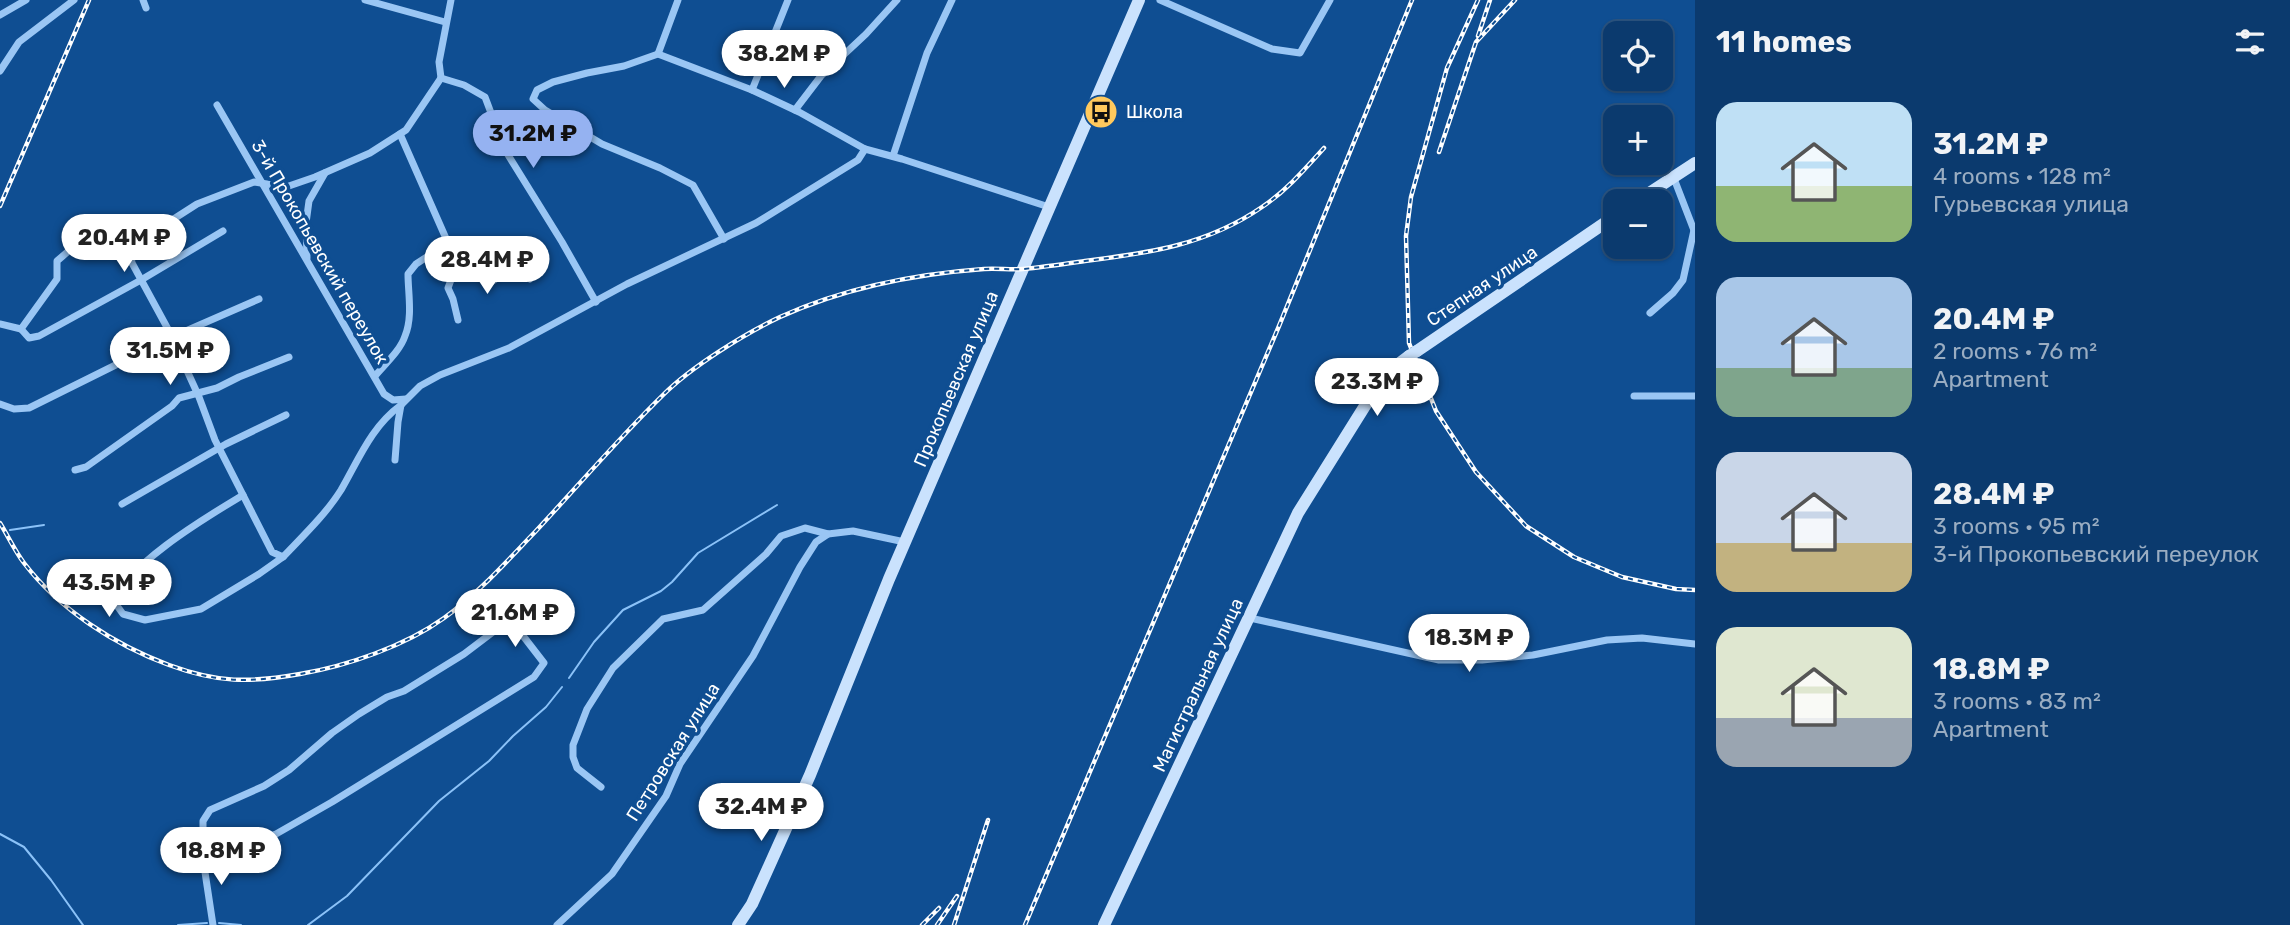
<!DOCTYPE html>
<html lang="en">
<head>
<meta charset="utf-8">
<style>
  body { margin:0; font-family:Rubik,sans-serif; background:#144173; color:#f1f3f6; height:100vh; display:flex; flex-direction:column; font-size:26px; white-space:nowrap }
  * { box-sizing:border-box; margin:0 }
  p { font-size:23px; color:#9aadc2 }
  .icon { flex:none; width:38px; height:38px; fill:none; stroke:currentColor; stroke-width:2; stroke-linecap:round; stroke-linejoin:round }
  .map { position:relative; flex:1; overflow:hidden }
  .sheet { display:flex; flex-direction:column; background:#0b3a6e; width:595px }
  .sheet>* { flex:none }
  .buttons { position:absolute; left:1603px; top:21px; display:grid; gap:14px }
  .buttons a { display:grid; place-items:center; width:70px; height:70px; border-radius:14px; background:#0b3a6e; box-shadow:0 2px 5px #0004,0 0 0 2px #2b5481; font-size:35px }
  .price { position:absolute; translate:-50% -60px; padding:0 16px; border-radius:24px; background:#fff; color:#222; font-size:23px; line-height:46px; filter:drop-shadow(0 2px 4px #0008) }
  .price::after { content:''; position:absolute; left:50%; top:42px; width:21px; height:16px; margin-left:-10px; background:inherit; clip-path:polygon(0 0,100% 0,50% 100%) }
  .price.current { background:#95b2f1; color:#111 }
  ul { padding:0; list-style:none }
  li { display:flex; align-items:center; gap:21px; height:175px; padding:0 21px }
  li span { display:grid; place-items:center; flex:none; width:196px; height:140px; border-radius:21px; color:#555 }
  li>.icon { margin-inline-start:auto }
  span .icon { width:84px; height:84px; fill:#fffc; stroke-width:1 }
  li b { font-size:30px }
  h2 { display:flex; justify-content:space-between; align-items:center; height:84px; padding:0 21px; font-size:30px }
  main { display:flex; flex:1; min-height:0 }
  .map>svg:first-child { display:block }
  .lines { fill:none; stroke-linecap:round; stroke-linejoin:round }
  .stream { stroke:#8bc2f8; stroke-width:2 }
  .street { stroke:#9ac6f4; stroke-width:7 }
  .secondary { stroke:#cae2fd; stroke-width:12 }
  .rail-casing { stroke:#fff; stroke-width:4.5 }
  .rail { stroke:#0f4e92; stroke-width:2; stroke-dasharray:5; stroke-linecap:butt }
  .secondary-bridge { stroke:#cae2fd; stroke-width:12 }
  .labels { text-anchor:middle; dominant-baseline:central; stroke-width:7; stroke-linejoin:round; paint-order:stroke }
  .poi-label { font-size:18px; fill:#fff; stroke:#0f4e92; text-anchor:start }
  .street-label { font-size:18px; fill:#fff; stroke:#0f4e92 }
</style>
</head>
<body>
<main>
<div class="map">
<svg width="1695" height="925" viewBox="0 0 1695 925">
  <rect width="100%" height="100%" fill="#0f4e92"/>
  <g class="lines">
    <g class="stream">
      <polyline points="10,530 44,525"/>
      <polyline points="569,678 594,642 623,610 661,591 672,582 698,553 777,505"/>
      <polyline points="0,834 24,847 51,880 83,925"/>
      <polyline points="219,923 241,925"/>
      <polyline points="178,925 207,923"/>
      <polyline points="308,925 347,896 439,801 489,761 513,736 546,707 562,687"/>
    </g>
    <g class="street">
      <polyline points="143,0 146,8"/>
      <polyline points="365,0 445,22"/>
      <polyline points="1160,0 1272,49 1300,53 1330,0"/>
      <polyline points="0,15 26,0"/>
      <polyline points="658,54 678,0"/>
      <polyline points="0,71 19,42 74,0"/>
      <polyline points="441,78 464,85 485,97 505,150 562,242 596,302"/>
      <polyline points="441,78 439,62 451,0"/>
      <polyline points="752,90 788,0"/>
      <polyline points="217,105 384,394 393,400 406,399"/>
      <polyline points="795,110 821,76 866,34 897,0"/>
      <polyline points="893,156 927,53 952,0"/>
      <polyline points="1673,176 1695,233"/>
      <polyline points="724,239 693,185 660,168 602,144 545,110 533,99 537,90 553,82 587,73 624,66 658,54 752,90 799,112 865,149 902,159 1049,207"/>
      <polyline points="448,243 455,269 448,288 453,299 458,320"/>
      <polyline points="307,258 306,223 309,201 325,173"/>
      <polyline points="455,269 491,282 519,264 530,279"/>
      <polyline points="1650,313 1673,293 1683,280 1694,230"/>
      <polyline points="0,324 21,329 57,279 57,261 87,235 106,223 131,262"/>
      <polyline points="21,329 29,338 39,336 141,280 223,231"/>
      <path d="M375,376C385,364 400,351 405,336C413,317 408,293 408,274L416,264L448,243L400,134"/>
      <polyline points="1634,396 1695,396"/>
      <polyline points="0,404 14,409 29,408 172,337 259,299"/>
      <path d="M401,405C371,427 359,459 341,490C326,514 303,536 283,557L272,552L215,440L199,397L169,331L132,263L130,247L197,204L254,182L286,187L315,177L370,153L406,130L441,78"/>
      <polyline points="395,460 398,422 401,405 420,386 440,375 509,348 627,284 756,223 858,160 865,149"/>
      <polyline points="75,470 86,467 172,406 179,398 217,388 239,377 289,357"/>
      <path d="M243,495C210,515 123,566 115,603L123,614L145,620L201,609L259,574L283,557"/>
      <polyline points="122,504 226,444 286,415"/>
      <polyline points="1250,618 1439,660 1482,660 1533,655 1607,640 1642,638 1695,644"/>
      <polyline points="601,787 577,768 573,757 573,745 587,709 613,668 663,619 703,610 766,554 781,536 805,528 828,534"/>
      <polyline points="204,850 216,853 229,850 276,834 332,802 534,677 544,663 510,619 464,654 404,691 387,697 359,714 332,733 289,770 264,786 210,810 203,821 203,859 213,925"/>
      <polyline points="557,925 612,874 666,796 680,764 753,656 800,567 816,542 828,534 853,531 900,541"/>
    </g>
    <g class="secondary">
      <polyline points="1637,201 1695,163"/>
      <polyline points="1417,351 1615,216"/>
      <polyline points="738,925 752,904 810,775 889,579 1139,0"/>
      <polyline points="1104,925 1298,513 1368,401 1401,362 1409,356"/>
    </g>
    <defs>
      <g id="rail">
        <polyline points="1478,0 1447,68 1411,197 1406,236 1409,343 1436,411 1476,472 1526,526 1574,557 1622,577 1676,589 1695,590"/>
        <polyline points="1478,36 1490,0"/>
        <polyline points="1439,152 1476,42 1515,0"/>
        <polyline points="0,206 89,0"/>
        <path d="M0,523C8,536 15,551 24,563C60,610 115,645 169,665C218,683 249,683 300,674C347,666 405,646 444,618C478,594 506,562 535,532C577,487 618,439 663,395C691,367 744,334 780,317C844,288 914,274 984,269C997,268 1010,270 1023,269C1044,267 1064,264 1085,261C1149,253 1207,245 1262,207C1286,191 1305,169 1324,148"/>
        <polyline points="922,925 939,908"/>
        <polyline points="937,925 957,896"/>
        <polyline points="954,925 988,820"/>
        <polyline points="1025,925 1279,326 1412,0"/>
      </g>
    </defs>
    <use href="#rail" class="rail-casing"/>
    <use href="#rail" class="rail"/>
    <polyline class="secondary-bridge" points="1409,356 1417,351"/>
  </g>
  <defs>
    <symbol id="bus-disc" viewBox="-11 -11 22 22"><circle r="9.5" fill="#ffc95d" stroke="#0f4e92"/><path d="M-5-6H5V4H4V6H2V4H-2V6H-4V4H-5ZM-3.5-4V0h7V-4ZM-3.5 1.2v1.5H-2V1.2ZM2 1.2v1.5H3.5V1.2Z" fill="#111"/></symbol>
  </defs>
  <g fill-rule="evenodd">
    <use href="#bus-disc" x="1082" y="93" width="38" height="38"/>
  </g>
  <g class="labels">
    <g class="poi-label">
      <text x="1126" y="112">Школа</text>
    </g>
    <g class="street-label">
      <text transform="translate(320 252) rotate(60)">3-й Прокопьевский переулок</text>
      <text transform="translate(1482 286) rotate(-34)">Степная улица</text>
      <text transform="translate(956 379) rotate(-67)">Прокопьевская улица</text>
      <text transform="translate(1198 685) rotate(-65)">Магистральная улица</text>
      <text transform="translate(673 752) rotate(-58)">Петровская улица</text>
    </g>
  </g>
</svg>
<div class="buttons">
<a><svg class="icon" aria-label="locate" viewBox="0 0 24 24"><circle cx="12" cy="12" r="6"/><path d="M12 2v4M12 18v4M2 12h4M18 12h4"/></svg></a>
<a>+</a>
<a>−</a>
</div>
<b class="price" style="left:784px;top:90px">38.2M ₽</b>
<b class="price current" style="left:533px;top:170px">31.2M ₽</b>
<b class="price" style="left:124px;top:274px">20.4M ₽</b>
<b class="price" style="left:487px;top:296px">28.4M ₽</b>
<b class="price" style="left:170px;top:387px">31.5M ₽</b>
<b class="price" style="left:1377px;top:418px">23.3M ₽</b>
<b class="price" style="left:109px;top:619px">43.5M ₽</b>
<b class="price" style="left:515px;top:649px">21.6M ₽</b>
<b class="price" style="left:1469px;top:674px">18.3M ₽</b>
<b class="price" style="left:761px;top:843px">32.4M ₽</b>
<b class="price" style="left:221px;top:887px">18.8M ₽</b>
</div>
<section class="sheet">
<h2>11 homes<svg class="icon" aria-label="filters" viewBox="0 0 24 24"><path d="M4 7h16M4 17h16"/><circle cx="9" cy="7" r="2"/><circle cx="15" cy="17" r="2"/></svg></h2>
<ul>
<li><span style="background:linear-gradient(#bfe0f5 60%,#8fb573 0)"><svg class="icon" aria-label="home" viewBox="0 0 24 24"><path d="M3 11l9-7 9 7M6 9v11h12V9"/></svg></span><div><b>31.2M ₽</b><p>4 rooms · 128 m²</p><p>Гурьевская улица</p></div></li>
<li><span style="background:linear-gradient(#a9c7e8 65%,#7fa58c 0)"><svg class="icon" aria-label="home" viewBox="0 0 24 24"><path d="M3 11l9-7 9 7M6 9v11h12V9"/></svg></span><div><b>20.4M ₽</b><p>2 rooms · 76 m²</p><p>Apartment</p></div></li>
<li><span style="background:linear-gradient(#c9d6e8 65%,#c2b280 0)"><svg class="icon" aria-label="home" viewBox="0 0 24 24"><path d="M3 11l9-7 9 7M6 9v11h12V9"/></svg></span><div><b>28.4M ₽</b><p>3 rooms · 95 m²</p><p>3-й Прокопьевский переулок</p></div></li>
<li><span style="background:linear-gradient(#dfe7d0 65%,#9aa5b1 0)"><svg class="icon" aria-label="home" viewBox="0 0 24 24"><path d="M3 11l9-7 9 7M6 9v11h12V9"/></svg></span><div><b>18.8M ₽</b><p>3 rooms · 83 m²</p><p>Apartment</p></div></li>
</ul>
</section>
</main>
</body>
</html>
